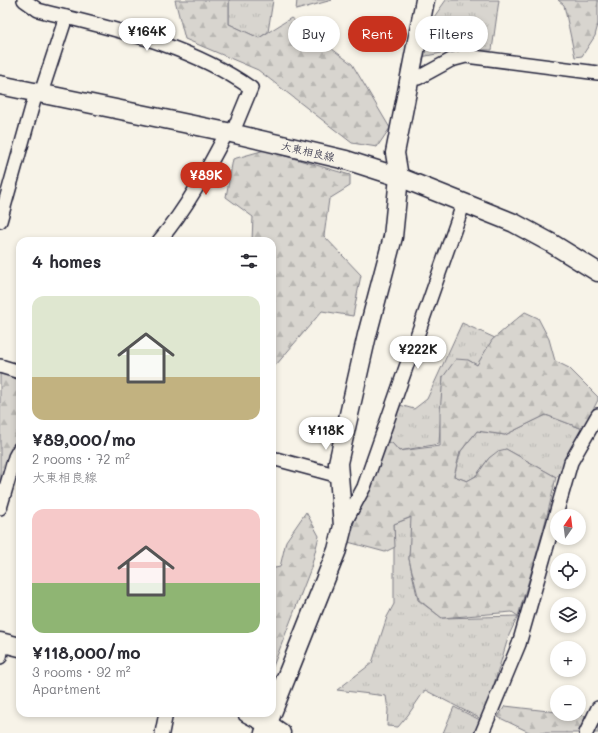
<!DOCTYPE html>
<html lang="en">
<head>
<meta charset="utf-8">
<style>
  body { margin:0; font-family:Mali,"Klee One",sans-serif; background:#f2f2f3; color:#2b2b33; height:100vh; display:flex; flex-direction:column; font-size:15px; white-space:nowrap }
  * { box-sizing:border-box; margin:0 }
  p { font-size:13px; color:#7c7c81 }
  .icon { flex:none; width:22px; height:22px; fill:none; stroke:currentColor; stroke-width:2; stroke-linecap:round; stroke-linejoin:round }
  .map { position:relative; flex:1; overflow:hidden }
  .details { position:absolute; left:16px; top:237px; width:260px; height:480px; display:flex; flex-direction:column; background:#fff; border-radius:12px; box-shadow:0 2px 6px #0003 }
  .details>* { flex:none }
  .hud { position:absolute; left:288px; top:16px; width:250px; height:36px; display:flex; gap:8px }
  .needle { width:26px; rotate:14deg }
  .fabs { position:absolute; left:550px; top:509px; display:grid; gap:8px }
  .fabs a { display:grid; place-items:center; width:36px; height:36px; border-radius:50%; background:#fff; box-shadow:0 2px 6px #0003; font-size:20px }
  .price { position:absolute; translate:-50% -34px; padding:0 9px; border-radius:14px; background:#fff; color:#222; font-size:13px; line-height:26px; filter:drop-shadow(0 1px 2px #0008) }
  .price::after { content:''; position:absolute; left:50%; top:24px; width:12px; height:9px; margin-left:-6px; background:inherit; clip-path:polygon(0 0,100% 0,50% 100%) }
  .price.current { background:#c8321e; color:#fff }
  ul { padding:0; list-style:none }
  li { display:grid; align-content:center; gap:8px; height:212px; padding:0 16px }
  li span { display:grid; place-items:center; height:124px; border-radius:12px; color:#555 }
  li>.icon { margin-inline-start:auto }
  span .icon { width:72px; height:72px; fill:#fffc; stroke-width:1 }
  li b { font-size:17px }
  h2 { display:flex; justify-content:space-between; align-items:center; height:48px; padding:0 16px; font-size:17px }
  .pill { padding:0 14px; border-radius:18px; background:#fff; box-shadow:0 2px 6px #0003; font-size:14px; line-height:36px }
  .pill.current { background:#c8321e; color:#fff }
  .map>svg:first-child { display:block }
  .grass { fill:url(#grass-tufts); stroke:#7d7c85 }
  .forest { fill:url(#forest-firs); stroke:#7d7c85 }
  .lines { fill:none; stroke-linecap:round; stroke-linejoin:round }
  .street-casing { stroke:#22223b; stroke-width:16 }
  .secondary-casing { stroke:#22223b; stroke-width:21 }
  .street { stroke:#f7f3e8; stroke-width:13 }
  .secondary { stroke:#f7f3e8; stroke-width:18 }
  .labels { text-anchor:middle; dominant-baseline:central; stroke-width:3.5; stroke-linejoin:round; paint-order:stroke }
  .street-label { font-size:11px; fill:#22223b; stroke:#f7f3e8 }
</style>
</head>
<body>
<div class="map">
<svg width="598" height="733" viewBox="0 0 598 733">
  <defs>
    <pattern id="grass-tufts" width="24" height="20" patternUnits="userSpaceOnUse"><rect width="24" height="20" fill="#d8d5cf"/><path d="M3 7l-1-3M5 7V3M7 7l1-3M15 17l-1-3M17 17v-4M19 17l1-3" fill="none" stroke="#b9b7b3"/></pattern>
    <pattern id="forest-firs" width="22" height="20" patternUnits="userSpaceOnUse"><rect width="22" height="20" fill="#d8d5cf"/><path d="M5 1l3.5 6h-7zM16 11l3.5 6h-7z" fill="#b9b7b3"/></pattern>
  </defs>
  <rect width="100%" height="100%" fill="#f7f3e8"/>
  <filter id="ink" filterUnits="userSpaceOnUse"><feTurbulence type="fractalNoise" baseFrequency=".025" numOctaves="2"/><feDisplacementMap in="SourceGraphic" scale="8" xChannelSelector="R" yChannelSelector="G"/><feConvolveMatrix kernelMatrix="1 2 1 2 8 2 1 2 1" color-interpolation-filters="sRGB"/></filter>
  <g filter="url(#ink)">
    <g class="grass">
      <polygon points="229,0 273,0 268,32 259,38 229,24"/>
      <polygon points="297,0 332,0 296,10"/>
      <polygon points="446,0 499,0 492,50 457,50 421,57 434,17"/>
      <polygon points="462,323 495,338 477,365 468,360 443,377 439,444 399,451 392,443 383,443 396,404 414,409 427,399"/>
      <polygon points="546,415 583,429 559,475 556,477 506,449 489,458 476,476 467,481 454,476 461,451 477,431 505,435"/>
      <polygon points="412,517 409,559 418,600 442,618 518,616 509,635 483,720 425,690 408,715 398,727 387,726 388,710 386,696 337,690 372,663 387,617 394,604 394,524"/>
      <polygon points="454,707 482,721 478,733 443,733"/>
    </g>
    <g class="forest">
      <polygon points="175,0 229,0 229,24 259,38 291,18 352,64 390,128 377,147 352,143 258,70 185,39"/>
      <polygon points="558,0 598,0 598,24 595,36 582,56 575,57 564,5"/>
      <polygon points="265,150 350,175 350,186 329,199 324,236 361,275 353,316 322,311 276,365 272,365 272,307 275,301 272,297 272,241 252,241 253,217 226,197 233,159"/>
      <path d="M525,312L538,318L549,339L555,361L569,368L598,397V400L583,429L546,415L505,435L477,431L460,452L454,476L467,481L476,476L489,458L498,451L506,449L556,477C546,524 532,570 518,616L512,612L442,618L419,600L409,559L411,517L394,524L395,547L385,552L348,542L359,507L383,443H392L399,451L440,446V412L443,377L456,359L468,360L477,365L492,340Z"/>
      <polygon points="0,367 20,372 20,448 0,489"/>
      <polygon points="306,512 319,536 311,568 272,669 272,567 275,568 280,567 286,541"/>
      <polygon points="505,706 557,712 557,714 571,714 598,717 598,733 531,733 498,717"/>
    </g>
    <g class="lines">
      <defs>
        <g id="street">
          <path d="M24,0L38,10C112,29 187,43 251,88L232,134"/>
          <polyline points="410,77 418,78 451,60 466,56 598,73"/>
          <polyline points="41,93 66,17"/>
          <polyline points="0,221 36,93"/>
          <path d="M159,241C187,208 207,170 227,132"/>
          <polyline points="0,366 20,372"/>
          <polyline points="272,458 339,476"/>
          <polyline points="0,508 15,457 20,448"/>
          <polyline points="343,526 364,487 464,202"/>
          <polyline points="0,657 3,643"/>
          <polyline points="162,733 166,713"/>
          <polyline points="482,733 519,644 571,462 598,415"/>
          <polyline points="586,733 598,708"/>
        </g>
        <g id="secondary">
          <polyline points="0,85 227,132 346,160 399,177 514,223 551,243 598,272"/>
          <polyline points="0,642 20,647"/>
          <polyline points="247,713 268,724 281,733"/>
          <polyline points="264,733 337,550 343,526 338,463 367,335 393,237 399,177 395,153 425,0"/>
        </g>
      </defs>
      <use href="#street" class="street-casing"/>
      <use href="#secondary" class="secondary-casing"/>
      <use href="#street" class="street"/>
      <use href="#secondary" class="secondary"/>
    </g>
  </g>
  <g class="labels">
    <g class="street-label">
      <text transform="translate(308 151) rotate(13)">大東相良線</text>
    </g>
  </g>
</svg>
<div class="fabs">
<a><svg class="needle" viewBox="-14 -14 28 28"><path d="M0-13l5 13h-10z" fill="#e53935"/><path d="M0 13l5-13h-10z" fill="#7c7c81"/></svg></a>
<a><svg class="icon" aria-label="locate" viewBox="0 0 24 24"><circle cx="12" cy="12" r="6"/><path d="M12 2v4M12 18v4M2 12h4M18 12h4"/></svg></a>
<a><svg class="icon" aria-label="layers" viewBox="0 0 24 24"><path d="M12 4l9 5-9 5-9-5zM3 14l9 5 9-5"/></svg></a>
<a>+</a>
<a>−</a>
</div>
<b class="price" style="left:147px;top:52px">¥164K</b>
<b class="price current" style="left:206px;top:196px">¥89K</b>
<b class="price" style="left:418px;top:370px">¥222K</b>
<b class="price" style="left:326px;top:451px">¥118K</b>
<div class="hud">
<a class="pill">Buy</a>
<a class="pill current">Rent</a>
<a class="pill">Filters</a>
</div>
<section class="details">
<h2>4 homes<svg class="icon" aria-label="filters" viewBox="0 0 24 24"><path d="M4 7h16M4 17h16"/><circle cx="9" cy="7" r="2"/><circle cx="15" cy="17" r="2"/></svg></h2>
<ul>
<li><span style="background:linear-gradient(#dfe7d0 65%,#c2b280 0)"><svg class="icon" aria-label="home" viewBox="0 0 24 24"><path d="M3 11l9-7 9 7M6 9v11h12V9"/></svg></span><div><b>¥89,000/mo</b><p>2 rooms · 72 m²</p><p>大東相良線</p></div></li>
<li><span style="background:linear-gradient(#f6c9c9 60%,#8fb573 0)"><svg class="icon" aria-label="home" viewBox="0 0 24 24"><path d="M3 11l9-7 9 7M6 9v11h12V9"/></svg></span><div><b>¥118,000/mo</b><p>3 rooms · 92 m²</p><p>Apartment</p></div></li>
</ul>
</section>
</div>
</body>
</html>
